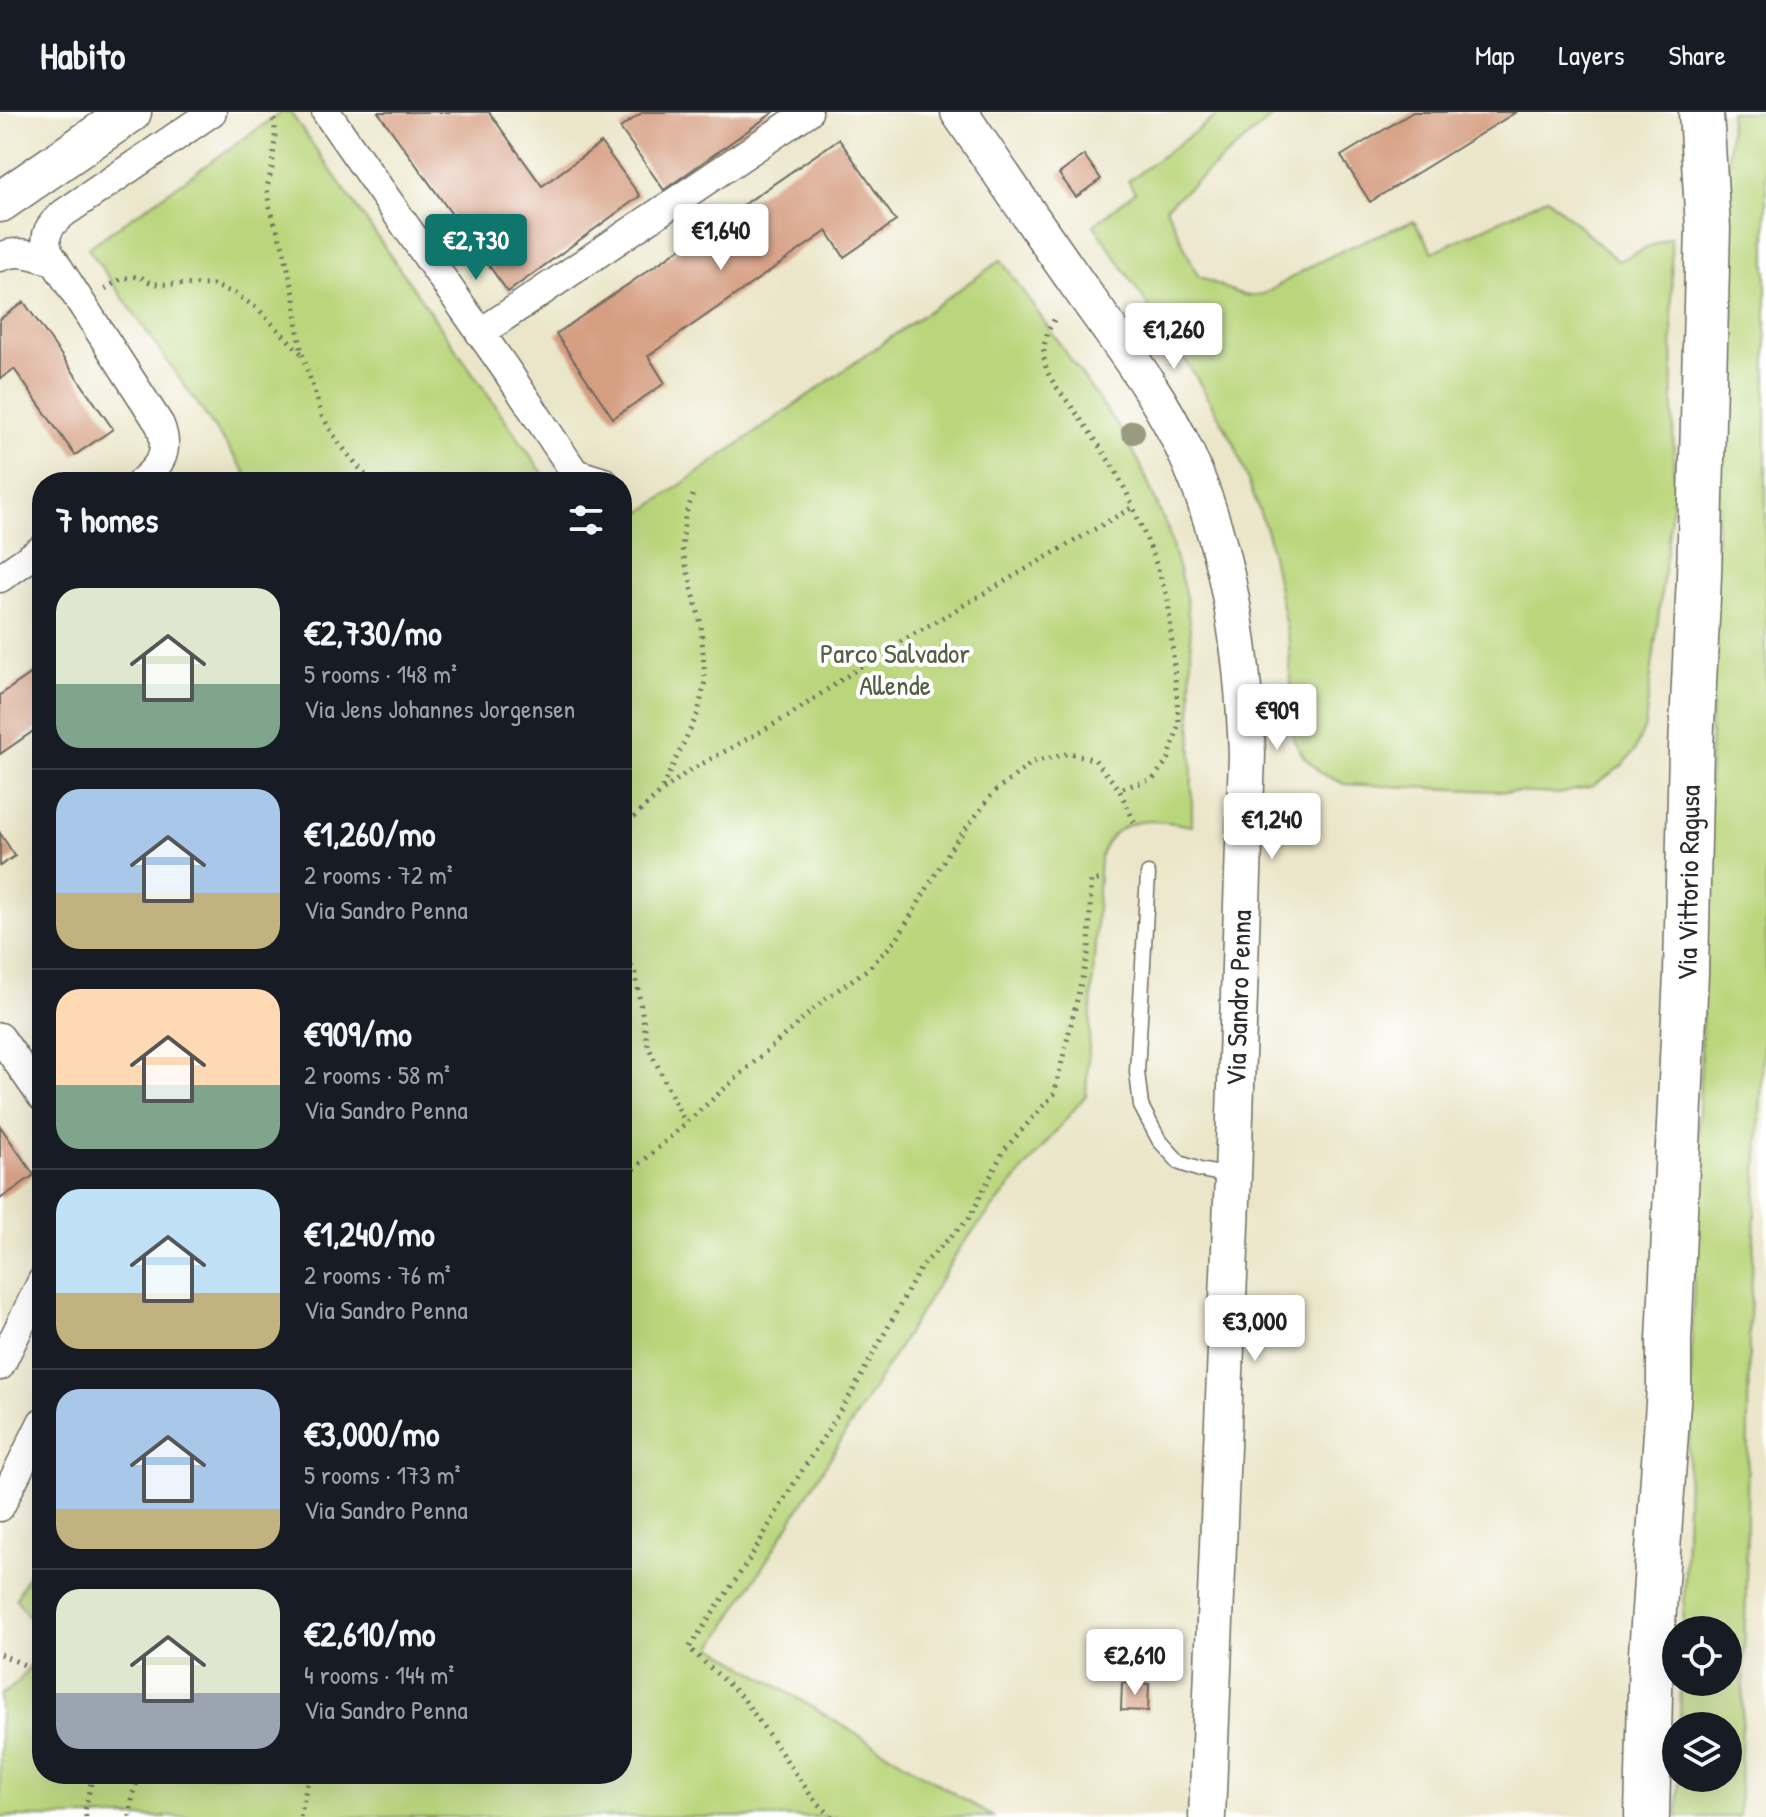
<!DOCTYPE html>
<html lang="en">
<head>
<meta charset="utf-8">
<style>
  body { margin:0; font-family:"Patrick Hand",sans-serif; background:#20242c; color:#f1f3f6; height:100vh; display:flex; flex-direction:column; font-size:30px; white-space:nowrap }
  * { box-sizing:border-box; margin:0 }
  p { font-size:26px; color:#9ea1a6 }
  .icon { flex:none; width:44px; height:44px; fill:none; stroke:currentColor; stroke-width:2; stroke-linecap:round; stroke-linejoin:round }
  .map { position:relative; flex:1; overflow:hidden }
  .panel { position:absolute; left:32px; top:360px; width:600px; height:1312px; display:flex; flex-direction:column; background:#171b24; border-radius:32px; box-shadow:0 8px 32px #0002 }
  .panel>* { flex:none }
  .buttons { position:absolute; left:1662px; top:1504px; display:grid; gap:16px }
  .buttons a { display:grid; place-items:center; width:80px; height:80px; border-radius:50%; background:#171b24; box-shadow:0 8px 32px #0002; font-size:40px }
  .price { position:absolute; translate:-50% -68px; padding:0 18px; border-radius:8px; background:#fff; color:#222; font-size:26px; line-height:52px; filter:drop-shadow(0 2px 4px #0008) }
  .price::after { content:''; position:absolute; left:50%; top:48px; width:24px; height:18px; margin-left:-12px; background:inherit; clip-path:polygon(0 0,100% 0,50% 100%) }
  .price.current { background:#0f766e; color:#fff }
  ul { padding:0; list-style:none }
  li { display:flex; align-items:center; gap:24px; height:200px; padding:0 24px }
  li+li { border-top:2px solid #363941 }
  li span { display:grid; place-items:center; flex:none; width:224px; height:160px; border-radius:24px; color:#555 }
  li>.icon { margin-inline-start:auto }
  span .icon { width:96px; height:96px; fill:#fffc; stroke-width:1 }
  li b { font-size:34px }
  h2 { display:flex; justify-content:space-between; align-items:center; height:96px; padding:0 24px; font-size:34px }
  header { display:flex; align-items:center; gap:48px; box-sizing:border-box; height:112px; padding:0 40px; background:#171b24; border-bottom:2px solid #363941 }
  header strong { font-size:38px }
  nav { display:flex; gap:44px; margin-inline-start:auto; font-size:28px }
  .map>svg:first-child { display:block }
  .green { fill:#bad67b; stroke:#728053; stroke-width:2 }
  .building { fill:#d69e81 }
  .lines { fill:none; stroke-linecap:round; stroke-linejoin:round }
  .service-casing { stroke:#6e6c62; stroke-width:17 }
  .minor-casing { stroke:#6e6c62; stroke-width:31 }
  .tertiary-casing { stroke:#6e6c62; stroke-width:39 }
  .secondary-casing { stroke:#6e6c62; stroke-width:43 }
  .trunk-casing { stroke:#6e6c62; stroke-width:47 }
  .path { stroke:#6e6c62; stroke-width:5; stroke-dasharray:2 6; stroke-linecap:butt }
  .service { stroke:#fff; stroke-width:14 }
  .minor { stroke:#fff; stroke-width:28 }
  .tertiary { stroke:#fff; stroke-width:36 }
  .secondary { stroke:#fff; stroke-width:40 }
  .trunk { stroke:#fff; stroke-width:44 }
  .tree { fill:#999b7f }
  .labels { text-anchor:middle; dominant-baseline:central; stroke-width:8; stroke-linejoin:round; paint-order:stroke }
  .park-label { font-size:28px; fill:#565e43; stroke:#fff }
  .street-label { font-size:28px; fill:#2b2b2b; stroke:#fff }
</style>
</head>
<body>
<header>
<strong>Habito</strong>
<nav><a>Map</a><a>Layers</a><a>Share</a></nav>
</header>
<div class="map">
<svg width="1766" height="1705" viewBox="0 0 1766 1705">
  <rect width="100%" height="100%" fill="#fff"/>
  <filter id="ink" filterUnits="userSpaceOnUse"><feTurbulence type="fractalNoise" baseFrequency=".0125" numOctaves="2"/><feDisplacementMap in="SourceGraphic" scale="16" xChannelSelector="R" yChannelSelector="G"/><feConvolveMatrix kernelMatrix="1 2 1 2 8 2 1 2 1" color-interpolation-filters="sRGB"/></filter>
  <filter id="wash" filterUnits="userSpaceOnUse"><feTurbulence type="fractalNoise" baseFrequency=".006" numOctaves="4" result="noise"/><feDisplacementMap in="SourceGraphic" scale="32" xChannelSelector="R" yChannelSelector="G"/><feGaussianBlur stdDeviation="1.8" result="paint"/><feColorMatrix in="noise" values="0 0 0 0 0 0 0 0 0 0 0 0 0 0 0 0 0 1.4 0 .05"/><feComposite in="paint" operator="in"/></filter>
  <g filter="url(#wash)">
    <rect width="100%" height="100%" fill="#ebe6c9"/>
    <g class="green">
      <polygon points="282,0 290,0 549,370 234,370 246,361 88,136"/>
      <path d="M1222,0H1278L1166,95L1198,164C1210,169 1238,183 1250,184C1262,185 1274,176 1284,170C1325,144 1369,126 1414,109L1433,140L1547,86L1618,149L1671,125L1674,378L1645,614L1635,638L1623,653L1593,674L1558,682L1344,672L1321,661L1304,645L1293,627L1289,530L1268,423L1234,331L1196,265L1094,113L1135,80L1128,69Z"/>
      <polygon points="1730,0 1766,0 1766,883 1749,1225 1746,1479 1739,1705 1678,1705 1679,1666 1728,1666 1728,1614 1680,1614 1681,1570 1728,1570 1728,1518 1683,1518"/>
      <path d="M1001,148L1125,325L1140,352L1168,418L1186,485L1191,527L1192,714C1153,707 1115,701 1100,746L1086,983L962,1133L713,1535L993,1705H0V1583C30,1568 44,1533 27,1502C24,1497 20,1492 16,1487L42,1434V1662H622V414Z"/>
    </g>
    <g id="blocks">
      <g class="building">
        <polygon points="378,0 489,0 542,74 601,31 640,84 508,180"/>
        <polygon points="643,0 774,0 664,78 620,16"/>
        <polygon points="1413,0 1516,0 1370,90 1341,44"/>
        <polygon points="839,27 896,109 844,145 827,119 648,244 665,271 613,306 556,222"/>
        <polygon points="1084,43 1101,67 1076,85 1059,62"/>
        <polygon points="24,190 113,317 75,343 14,257 0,267 0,207"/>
        <polygon points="42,554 42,613 0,642 0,583"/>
        <polygon points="0,721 15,744 0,754"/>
        <polygon points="0,1014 34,1063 0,1087"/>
        <polygon points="1122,1571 1149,1572 1148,1599 1121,1598"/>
      </g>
    </g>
  </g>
  <g filter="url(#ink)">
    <use href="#blocks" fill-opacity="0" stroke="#6e6c62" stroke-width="2"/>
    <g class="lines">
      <defs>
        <polyline id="service" points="1148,762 1137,960 1141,994 1159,1028 1180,1051 1200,1058 1231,1064"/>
        <g id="minor">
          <polyline points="326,0 507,259 575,361 604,370"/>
          <path d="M0,145C19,136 36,144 55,150"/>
          <polyline points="480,221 808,0"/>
          <path d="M141,370C161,353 170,339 160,313L49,141C42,123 49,113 64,101L212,0"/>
          <polyline points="0,466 42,437"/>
          <polyline points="0,925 42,985"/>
          <polyline points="0,1254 42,1169"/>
          <polyline points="0,1395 42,1310"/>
        </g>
        <path id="tertiary" d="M959,0C1000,60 1041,121 1083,180C1120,232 1159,282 1185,339C1229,434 1243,539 1247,642L1233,1064L1207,1705"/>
        <polyline id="secondary" points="0,90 131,0"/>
        <polyline id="trunk" points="1647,1705 1651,1542 1669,1276 1669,1229 1686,861 1691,636 1699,464 1708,116 1701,0"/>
      </defs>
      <use href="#service" class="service-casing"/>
      <use href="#minor" class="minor-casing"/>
      <use href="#tertiary" class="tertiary-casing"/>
      <use href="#secondary" class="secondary-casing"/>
      <use href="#trunk" class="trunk-casing"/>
      <g class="path">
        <polyline points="271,0 275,11 275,27 272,56 267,75 269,93 283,135 295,186 298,220 302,241 322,304 338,330 371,370"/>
        <polyline points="105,177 121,167 139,164 153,172 213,173 234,181 258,197 301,241"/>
        <path d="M1054,208C1045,223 1041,238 1046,256C1050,269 1066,287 1074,298C1096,329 1119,360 1133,395"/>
        <polyline points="662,676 698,601 705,569 701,512 682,437 685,404 695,378"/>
        <polyline points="622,716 660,681 687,660 789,604 876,544 1133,395 1152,440 1168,487 1179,611 1169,646 1153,667 1119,677"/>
        <polyline points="622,831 635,862 648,934 685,1011"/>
        <polyline points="622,1068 825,887 869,856 897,827 951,736 993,681 1033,650 1070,641 1095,648 1119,677 1136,714"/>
        <polyline points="0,1542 29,1555 42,1558"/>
        <polyline points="86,1705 85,1698 93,1662"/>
        <polyline points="130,1705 133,1682 140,1662"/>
        <polyline points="300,1705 309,1662"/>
        <polyline points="832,1705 812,1685 743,1586 689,1536 751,1445 786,1384 854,1277 921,1155 969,1106 1004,1038 1054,982 1089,838 1091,769 1104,767"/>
      </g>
      <use href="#service" class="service"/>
      <use href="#minor" class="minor"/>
      <use href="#tertiary" class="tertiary"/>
      <use href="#secondary" class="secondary"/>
      <use href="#trunk" class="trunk"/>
    </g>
    <circle class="tree" cx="1133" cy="320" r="12"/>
  </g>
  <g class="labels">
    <g class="park-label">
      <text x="895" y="541">Parco Salvador<tspan x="895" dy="32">Allende</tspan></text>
    </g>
    <g class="street-label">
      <text transform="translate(1688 771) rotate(-89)">Via Vittorio Ragusa</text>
      <text transform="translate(1238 886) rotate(-88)">Via Sandro Penna</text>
    </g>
  </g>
</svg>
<div class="buttons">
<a><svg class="icon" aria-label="locate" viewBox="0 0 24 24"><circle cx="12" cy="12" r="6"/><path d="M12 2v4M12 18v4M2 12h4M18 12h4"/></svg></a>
<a><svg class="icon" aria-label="layers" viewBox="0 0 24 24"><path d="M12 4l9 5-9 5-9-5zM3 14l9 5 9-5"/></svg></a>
</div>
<b class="price" style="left:721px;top:160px">€1,640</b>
<b class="price current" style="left:476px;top:170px">€2,730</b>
<b class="price" style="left:1174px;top:259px">€1,260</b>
<b class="price" style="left:1277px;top:640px">€909</b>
<b class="price" style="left:1272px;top:749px">€1,240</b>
<b class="price" style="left:1255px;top:1251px">€3,000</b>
<b class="price" style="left:1135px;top:1585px">€2,610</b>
<section class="panel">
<h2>7 homes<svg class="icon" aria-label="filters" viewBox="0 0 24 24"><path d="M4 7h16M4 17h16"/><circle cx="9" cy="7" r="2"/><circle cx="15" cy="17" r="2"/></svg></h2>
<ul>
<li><span style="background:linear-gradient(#dfe7d0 60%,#7fa58c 0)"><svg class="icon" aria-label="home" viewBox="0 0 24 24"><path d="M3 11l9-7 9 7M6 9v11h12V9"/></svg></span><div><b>€2,730/mo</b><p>5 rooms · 148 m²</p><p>Via Jens Johannes Jorgensen</p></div></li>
<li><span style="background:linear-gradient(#a9c7e8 65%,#c2b280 0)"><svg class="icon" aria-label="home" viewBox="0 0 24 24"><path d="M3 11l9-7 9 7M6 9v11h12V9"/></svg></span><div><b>€1,260/mo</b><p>2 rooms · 72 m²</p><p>Via Sandro Penna</p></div></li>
<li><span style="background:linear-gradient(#ffd9b3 60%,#7fa58c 0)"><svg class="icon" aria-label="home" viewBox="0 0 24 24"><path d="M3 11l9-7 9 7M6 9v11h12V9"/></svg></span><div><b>€909/mo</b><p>2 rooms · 58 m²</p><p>Via Sandro Penna</p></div></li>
<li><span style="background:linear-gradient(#bfe0f5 65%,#c2b280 0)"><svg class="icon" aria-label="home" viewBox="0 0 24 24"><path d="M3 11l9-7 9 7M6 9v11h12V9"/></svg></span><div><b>€1,240/mo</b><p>2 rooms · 76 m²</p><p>Via Sandro Penna</p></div></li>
<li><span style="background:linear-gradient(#a9c7e8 75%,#c2b280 0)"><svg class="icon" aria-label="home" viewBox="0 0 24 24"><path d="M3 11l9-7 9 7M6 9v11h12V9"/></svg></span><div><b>€3,000/mo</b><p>5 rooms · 173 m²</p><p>Via Sandro Penna</p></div></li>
<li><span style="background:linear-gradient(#dfe7d0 65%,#9aa5b1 0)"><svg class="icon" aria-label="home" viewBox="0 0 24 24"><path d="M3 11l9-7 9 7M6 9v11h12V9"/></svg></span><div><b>€2,610/mo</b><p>4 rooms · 144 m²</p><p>Via Sandro Penna</p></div></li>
</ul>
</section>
</div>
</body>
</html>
